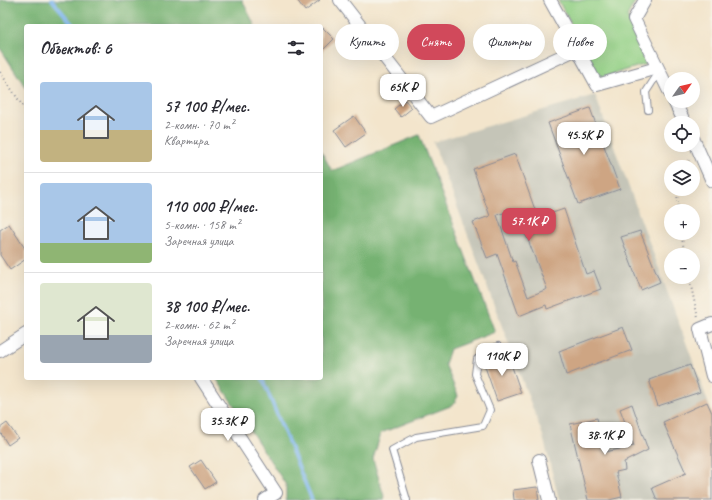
<!DOCTYPE html>
<html lang="ru">
<head>
<meta charset="utf-8">
<style>
  body { margin:0; font-family:Caveat,sans-serif; background:#f7f7f7; color:#2b2b33; height:100vh; display:flex; flex-direction:column; font-size:15px; white-space:nowrap }
  * { box-sizing:border-box; margin:0 }
  p { font-size:13px; color:#7c7c81 }
  .icon { flex:none; width:22px; height:22px; fill:none; stroke:currentColor; stroke-width:2; stroke-linecap:round; stroke-linejoin:round }
  .map { position:relative; flex:1; overflow:hidden }
  .sheet { position:absolute; left:24px; top:24px; width:299px; height:356px; display:flex; flex-direction:column; background:#fff; border-radius:4px; box-shadow:0 4px 16px #0002 }
  .sheet>* { flex:none }
  .banner { position:absolute; left:335px; top:24px; width:317px; height:36px; display:flex; gap:8px }
  .needle { width:26px; rotate:56deg }
  .buttons { position:absolute; left:664px; top:72px; display:grid; gap:8px }
  .buttons a { display:grid; place-items:center; width:36px; height:36px; border-radius:50%; background:#fff; box-shadow:0 4px 16px #0002; font-size:20px }
  .price { position:absolute; translate:-50% -34px; padding:0 9px; border-radius:8px; background:#fff; color:#222; font-size:13px; line-height:26px; filter:drop-shadow(0 1px 2px #0008) }
  .price::after { content:''; position:absolute; left:50%; top:24px; width:12px; height:9px; margin-left:-6px; background:inherit; clip-path:polygon(0 0,100% 0,50% 100%) }
  .price.current { background:#d1495b; color:#fff }
  ul { padding:0; list-style:none }
  li { display:flex; align-items:center; gap:12px; height:100px; padding:0 16px }
  li+li { border-top:1px solid #e1e1e2 }
  li span { display:grid; place-items:center; flex:none; width:112px; height:80px; border-radius:4px; color:#555 }
  li>.icon { margin-inline-start:auto }
  span .icon { width:48px; height:48px; fill:#fffc; stroke-width:1 }
  li b { font-size:17px }
  h2 { display:flex; justify-content:space-between; align-items:center; height:48px; padding:0 16px; font-size:17px }
  .chip { padding:0 14px; border-radius:18px; background:#fff; box-shadow:0 4px 16px #0002; font-size:14px; line-height:36px }
  .chip.current { background:#d1495b; color:#fff }
  .map>svg:first-child { display:block }
  .industrial { fill:#c5c5b8 }
  .green { fill:#93d085; stroke:#578072 }
  .forest { fill:#76b272; stroke:#487068 }
  .lines { fill:none; stroke-linecap:round; stroke-linejoin:round }
  .stream { stroke:#81b8f0; stroke-width:3.5 }
  .building { fill:#cea583; fill-rule:evenodd }
  .lane-casing { stroke:#878a95; stroke-width:8 }
  .street-casing { stroke:#878a95; stroke-width:14 }
  .path { stroke:#878a95; stroke-width:2; stroke-dasharray:1 3; stroke-linecap:butt }
  .lane { stroke:#fff; stroke-width:6 }
  .street { stroke:#fff; stroke-width:12 }
</style>
</head>
<body>
<div class="map">
<svg width="712" height="500" viewBox="0 0 712 500">
  <rect width="100%" height="100%" fill="#f7f3e8"/>
  <filter id="ink" filterUnits="userSpaceOnUse"><feTurbulence type="fractalNoise" baseFrequency=".025" numOctaves="2"/><feDisplacementMap in="SourceGraphic" scale="8" xChannelSelector="R" yChannelSelector="G"/><feConvolveMatrix kernelMatrix="1 2 1 2 8 2 1 2 1" color-interpolation-filters="sRGB"/></filter>
  <filter id="wash" filterUnits="userSpaceOnUse"><feTurbulence type="fractalNoise" baseFrequency=".012" numOctaves="4" result="noise"/><feDisplacementMap in="SourceGraphic" scale="16" xChannelSelector="R" yChannelSelector="G"/><feGaussianBlur stdDeviation="0.9" result="paint"/><feColorMatrix in="noise" values="0 0 0 0 0 0 0 0 0 0 0 0 0 0 0 0 0 1.4 0 .05"/><feComposite in="paint" operator="in"/></filter>
  <g filter="url(#wash)">
    <rect width="100%" height="100%" fill="#f3e5cc"/>
    <polygon class="industrial" points="595,95 712,413 712,500 559,500 543,436 433,142"/>
    <polygon class="green" points="558,0 636,0 627,16 646,64 600,78"/>
    <g class="forest">
      <polygon points="0,0 242,0 255,26 26,26 26,88 0,48"/>
      <polygon points="419,135 495,332 450,349 445,364 458,396 453,405 381,433 373,459 385,500 286,500 286,485 216,378 321,378 321,151 332,171"/>
    </g>
    <g class="lines">
      <g class="stream">
        <polyline points="52,0 74,26"/>
        <polyline points="262,378 312,500"/>
      </g>
    </g>
    <g id="blocks">
      <g class="building">
        <polygon points="297,0 320,0 305,11"/>
        <polygon points="321,26 334,39 321,52"/>
        <polygon points="405,100 412,108 401,117 394,109"/>
        <polygon points="590,108 620,189 578,204 548,123"/>
        <polygon points="354,116 366,133 346,147 334,130"/>
        <path d="M515,154L538,218L564,209L586,274L594,271L601,289L547,309L546,305L519,316L497,254L487,258L473,222L490,216L473,169ZM516,209L547,289L528,297L515,261L513,262L497,215Z"/>
        <polygon points="9,224 26,250 26,259 10,270 0,255 0,230"/>
        <polygon points="640,231 660,282 641,290 621,237"/>
        <polygon points="623,327 632,350 566,375 559,351"/>
        <polygon points="507,352 521,393 497,401 483,361"/>
        <polygon points="690,365 700,392 658,406 649,380"/>
        <polygon points="707,402 712,413 712,500 657,500 652,488 686,473 663,422"/>
        <polygon points="632,404 648,450 624,462 625,470 616,472 622,497 609,500 588,500 570,424 597,418 605,452 634,446 620,409"/>
        <polygon points="7,423 18,438 8,445 0,432 0,428"/>
        <polygon points="201,460 216,482 205,489 190,467"/>
        <polygon points="537,487 539,500 514,500 513,490"/>
      </g>
    </g>
  </g>
  <g filter="url(#ink)">
    <use href="#blocks" fill-opacity="0" stroke="#878a95" stroke-width="1"/>
    <g class="lines">
      <defs>
        <g id="lane">
          <polyline points="648,110 646,92 659,72"/>
          <polyline points="407,500 392,450 416,437 483,426 490,410 475,374 477,359 498,346"/>
        </g>
        <g id="street">
          <polyline points="340,0 431,117 577,49"/>
          <polyline points="550,0 597,85 657,68"/>
          <polyline points="645,0 634,19 671,95"/>
          <polyline points="674,101 685,123"/>
          <polyline points="693,138 712,181"/>
          <polyline points="712,324 700,329 712,376"/>
          <polyline points="0,351 26,334"/>
          <polyline points="201,378 276,493 265,500"/>
          <polyline points="539,460 549,500"/>
        </g>
      </defs>
      <use href="#lane" class="lane-casing"/>
      <use href="#street" class="street-casing"/>
      <g class="path">
        <polyline points="0,72 26,111"/>
        <polyline points="684,167 689,160"/>
        <polyline points="677,189 678,211"/>
        <polyline points="681,233 685,255"/>
        <polyline points="689,277 698,318"/>
      </g>
      <use href="#lane" class="lane"/>
      <use href="#street" class="street"/>
    </g>
  </g>
</svg>
<div class="buttons">
<a><svg class="needle" viewBox="-14 -14 28 28"><path d="M0-13l5 13h-10z" fill="#e53935"/><path d="M0 13l5-13h-10z" fill="#7c7c81"/></svg></a>
<a><svg class="icon" aria-label="locate" viewBox="0 0 24 24"><circle cx="12" cy="12" r="6"/><path d="M12 2v4M12 18v4M2 12h4M18 12h4"/></svg></a>
<a><svg class="icon" aria-label="layers" viewBox="0 0 24 24"><path d="M12 4l9 5-9 5-9-5zM3 14l9 5 9-5"/></svg></a>
<a>+</a>
<a>−</a>
</div>
<b class="price" style="left:403px;top:108px">65K ₽</b>
<b class="price" style="left:584px;top:156px">45.5K ₽</b>
<b class="price current" style="left:529px;top:242px">57.1K ₽</b>
<b class="price" style="left:502px;top:377px">110K ₽</b>
<b class="price" style="left:228px;top:442px">35.3K ₽</b>
<b class="price" style="left:605px;top:456px">38.1K ₽</b>
<div class="banner">
<a class="chip">Купить</a>
<a class="chip current">Снять</a>
<a class="chip">Фильтры</a>
<a class="chip">Новое</a>
</div>
<section class="sheet">
<h2>Объектов: 6<svg class="icon" aria-label="filters" viewBox="0 0 24 24"><path d="M4 7h16M4 17h16"/><circle cx="9" cy="7" r="2"/><circle cx="15" cy="17" r="2"/></svg></h2>
<ul>
<li><span style="background:linear-gradient(#a9c7e8 60%,#c2b280 0)"><svg class="icon" aria-label="home" viewBox="0 0 24 24"><path d="M3 11l9-7 9 7M6 9v11h12V9"/></svg></span><div><b>57 100 ₽/мес.</b><p>2-комн. · 70 m²</p><p>Квартира</p></div></li>
<li><span style="background:linear-gradient(#a9c7e8 75%,#8fb573 0)"><svg class="icon" aria-label="home" viewBox="0 0 24 24"><path d="M3 11l9-7 9 7M6 9v11h12V9"/></svg></span><div><b>110 000 ₽/мес.</b><p>5-комн. · 158 m²</p><p>Заречная улица</p></div></li>
<li><span style="background:linear-gradient(#dfe7d0 65%,#9aa5b1 0)"><svg class="icon" aria-label="home" viewBox="0 0 24 24"><path d="M3 11l9-7 9 7M6 9v11h12V9"/></svg></span><div><b>38 100 ₽/мес.</b><p>2-комн. · 62 m²</p><p>Заречная улица</p></div></li>
</ul>
</section>
</div>
</body>
</html>
